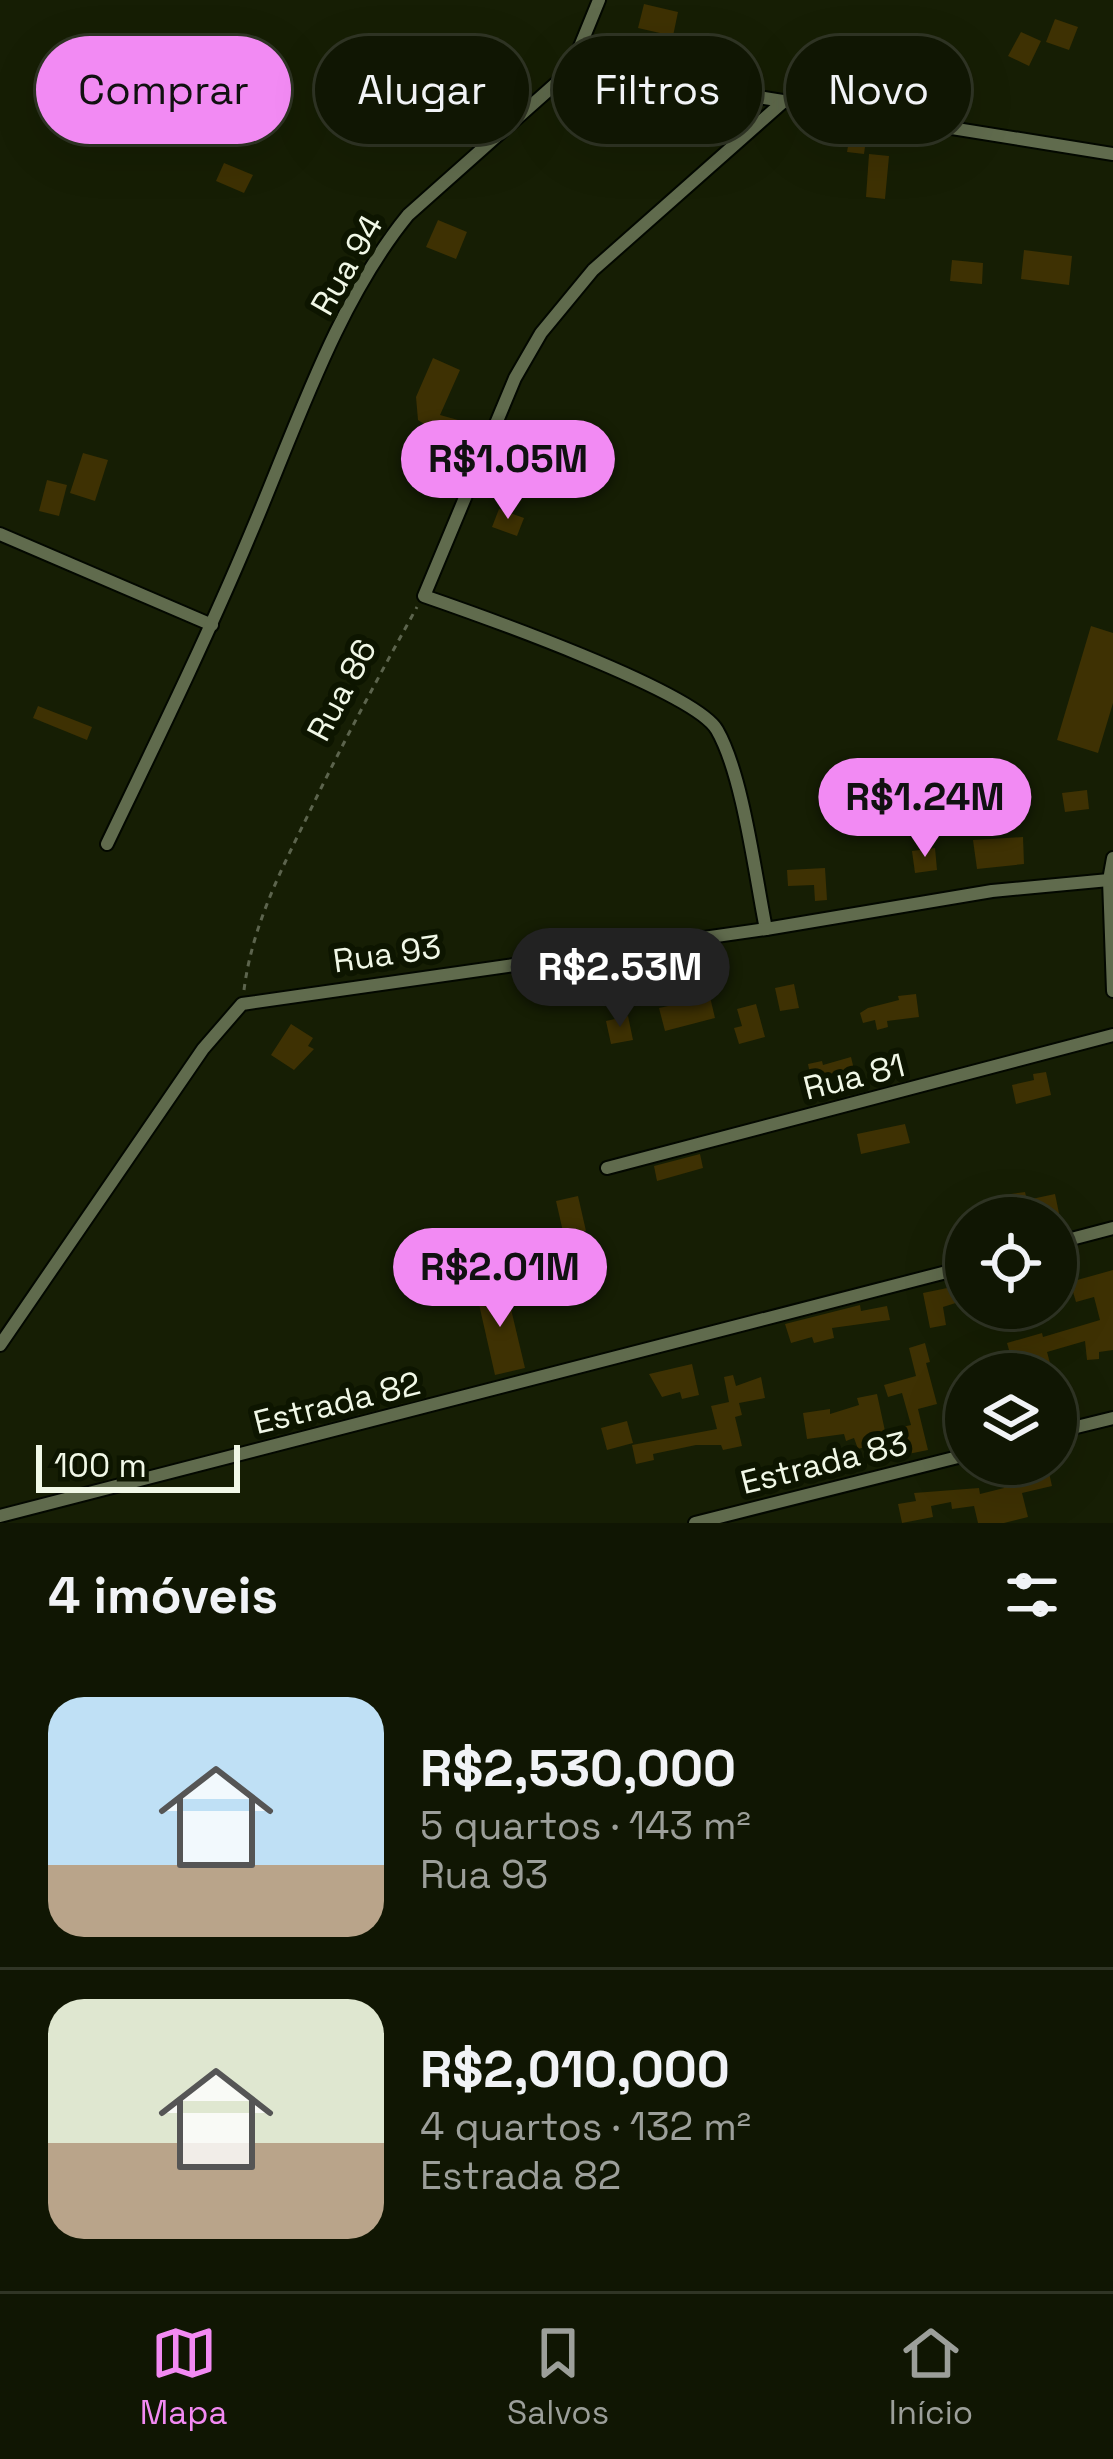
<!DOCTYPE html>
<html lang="pt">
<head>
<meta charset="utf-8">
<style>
  body { margin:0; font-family:"Space Grotesk",sans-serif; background:#1e2312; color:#f1f3f6; height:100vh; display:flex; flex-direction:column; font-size:45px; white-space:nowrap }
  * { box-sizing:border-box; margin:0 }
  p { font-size:39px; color:#9c9f9a }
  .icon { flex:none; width:66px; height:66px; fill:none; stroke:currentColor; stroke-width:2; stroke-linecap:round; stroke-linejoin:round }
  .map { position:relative; height:1523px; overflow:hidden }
  .side { display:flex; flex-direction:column; background:#101603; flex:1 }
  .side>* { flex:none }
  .hud { position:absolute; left:36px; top:36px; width:1041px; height:108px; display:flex; gap:24px }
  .tools { position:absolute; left:945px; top:1197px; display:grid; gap:24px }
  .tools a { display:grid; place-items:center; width:132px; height:132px; border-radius:50%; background:#101603; box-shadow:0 12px 48px #0002,0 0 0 3px #303525; font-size:60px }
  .scale { position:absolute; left:36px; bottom:30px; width:204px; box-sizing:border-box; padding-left:12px; border:6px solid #f1f8e7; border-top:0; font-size:33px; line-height:42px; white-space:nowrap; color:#f1f8e7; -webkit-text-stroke:9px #0d1500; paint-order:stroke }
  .price { position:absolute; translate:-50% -102px; padding:0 27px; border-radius:42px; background:#f28af3; color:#111; font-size:39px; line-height:78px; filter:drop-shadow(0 3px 6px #0008) }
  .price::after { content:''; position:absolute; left:50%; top:72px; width:36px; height:27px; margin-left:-18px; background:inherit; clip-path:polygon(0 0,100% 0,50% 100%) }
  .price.current { background:#222; color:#fff }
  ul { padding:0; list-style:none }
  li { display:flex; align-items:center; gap:36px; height:300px; padding:0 48px }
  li+li { border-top:3px solid #303525 }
  li span { display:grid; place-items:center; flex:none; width:336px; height:240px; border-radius:36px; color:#555 }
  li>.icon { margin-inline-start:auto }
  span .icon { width:144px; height:144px; fill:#fffc; stroke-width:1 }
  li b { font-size:51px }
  h2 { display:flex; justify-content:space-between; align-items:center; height:144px; padding:0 48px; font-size:51px }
  .chip { padding:0 42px; border-radius:54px; background:#101603; box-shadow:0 12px 48px #0002,0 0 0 3px #303525; font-size:42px; line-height:108px }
  .chip.current { background:#f28af3; color:#111 }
  .dock { display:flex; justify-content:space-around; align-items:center; height:168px; border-top:3px solid #303525; background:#101603; font-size:33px; color:#9c9f9a }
  .dock a { display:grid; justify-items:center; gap:6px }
  .dock .current { color:#f28af3 }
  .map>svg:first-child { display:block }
  .building { fill:#3e3103 }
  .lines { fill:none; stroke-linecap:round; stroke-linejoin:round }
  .minor-casing { stroke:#030800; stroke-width:16 }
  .path { stroke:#5c644d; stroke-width:3; stroke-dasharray:6 6; stroke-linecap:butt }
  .minor { stroke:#606b4d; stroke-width:12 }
  .labels { text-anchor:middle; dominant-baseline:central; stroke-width:12; stroke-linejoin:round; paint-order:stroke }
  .street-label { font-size:33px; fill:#f1f8e7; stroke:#0d1500 }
</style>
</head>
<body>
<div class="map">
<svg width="1113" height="1523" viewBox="0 0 1113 1523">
  <rect width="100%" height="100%" fill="#161e04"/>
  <g class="building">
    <polygon points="644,4 678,12 673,36 638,28"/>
    <polygon points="1055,19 1078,27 1069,50 1046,42"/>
    <polygon points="1021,32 1041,41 1029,66 1008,56"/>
    <polygon points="852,123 868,125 864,154 847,152"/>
    <polygon points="869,154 889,156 885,199 866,197"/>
    <polygon points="224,163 253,175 244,193 216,181"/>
    <polygon points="438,220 467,232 456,259 426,247"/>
    <polygon points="1024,250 1072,256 1069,285 1021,279"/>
    <polygon points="952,260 983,263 982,284 950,281"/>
    <polygon points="433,358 460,370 440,415 458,420 461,428 456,434 467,441 469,451 451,459 434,453 436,445 424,434 427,426 418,420 416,397"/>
    <polygon points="83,453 108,460 95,501 70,493"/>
    <polygon points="47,480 67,485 59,516 39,511"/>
    <polygon points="499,509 524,518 517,536 492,527"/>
    <polygon points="1091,626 1113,633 1113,703 1098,753 1057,740"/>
    <polygon points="38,706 92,727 87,740 33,718"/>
    <polygon points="1087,790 1089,809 1065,812 1062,793"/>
    <polygon points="1023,837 1024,864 977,869 973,840"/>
    <polygon points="935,848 937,870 915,873 912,851"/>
    <polygon points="825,868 827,900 815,901 814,885 788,886 787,870"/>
    <polygon points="794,984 799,1008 780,1011 775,988"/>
    <polygon points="916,994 919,1017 887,1021 888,1027 877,1030 875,1020 863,1023 860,1013 868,1008 899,1000 898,996"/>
    <polygon points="710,997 715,1018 665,1031 659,1008"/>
    <polygon points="756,1004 765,1037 739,1044 734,1028 742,1026 737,1009"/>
    <polygon points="628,1016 633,1040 611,1044 606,1021"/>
    <polygon points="291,1024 313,1038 308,1046 314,1049 294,1070 271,1055"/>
    <polygon points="851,1057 858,1086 844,1090 842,1084 813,1089 808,1064 822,1061 823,1065"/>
    <polygon points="1046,1072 1051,1095 1016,1104 1012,1085 1034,1080 1033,1074"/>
    <polygon points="905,1124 910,1143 861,1154 857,1134"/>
    <polygon points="700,1154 703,1168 657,1181 654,1166"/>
    <polygon points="1025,1192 1027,1200 1055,1194 1060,1218 1041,1218 1040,1213 1009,1218 1004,1195"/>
    <polygon points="578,1196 586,1231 564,1236 556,1201"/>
    <polygon points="1113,1270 1113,1350 1099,1352 1099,1359 1087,1360 1085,1341 1047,1352 1053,1374 1022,1374 1017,1356 1011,1357 1007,1343 1042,1333 1043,1337 1100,1320 1094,1297 1076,1302 1070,1282"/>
    <polygon points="505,1284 525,1368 495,1375 476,1291"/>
    <polygon points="957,1286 962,1301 943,1307 946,1325 930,1328 923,1293"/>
    <polygon points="860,1305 861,1311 887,1306 890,1320 832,1328 834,1338 814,1343 812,1337 791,1343 785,1324"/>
    <polygon points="925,1343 930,1362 926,1363 937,1404 918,1409 928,1450 898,1456 896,1448 870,1453 868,1446 858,1449 854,1438 846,1441 844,1434 807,1439 803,1413 830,1409 830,1414 859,1405 857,1398 877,1394 885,1431 911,1425 902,1393 888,1397 884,1385 916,1376 909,1348"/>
    <polygon points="692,1364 699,1395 682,1399 680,1392 662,1397 649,1374"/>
    <polygon points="733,1375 736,1386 761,1377 765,1398 739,1403 742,1415 735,1417 742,1446 723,1450 721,1445 696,1445 653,1454 654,1460 636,1464 632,1445 717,1429 711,1406 729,1402 724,1377"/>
    <polygon points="627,1421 633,1443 607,1450 601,1428"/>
    <polygon points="990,1464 1003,1464 1010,1477 1048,1468 1052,1486 1022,1493 1028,1517 1004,1523 978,1523 974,1506 952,1509 951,1502 931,1506 933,1517 902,1523 898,1504 916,1501 914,1493 979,1488 980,1494 1004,1488"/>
  </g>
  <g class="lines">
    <defs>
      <g id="minor">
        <polyline points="570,71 599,0"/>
        <polyline points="0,534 212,625"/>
        <path d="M107,844C156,742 206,640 250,535C295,430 336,303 408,215L570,71L671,83L1113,154"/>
        <polyline points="1113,858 1109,880 1113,991"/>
        <path d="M766,929C755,875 743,775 717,730C695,691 476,614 424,596L515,378L541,333L593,270L783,102"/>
        <polyline points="607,1168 1113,1035"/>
        <polyline points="1056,1243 1113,1228"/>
        <polyline points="0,1345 203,1049 242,1004 766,929 992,891 1109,880"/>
        <polyline points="1056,1432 1113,1418"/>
        <polyline points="0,1516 966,1267"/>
        <polyline points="695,1523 966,1455"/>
      </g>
    </defs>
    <use href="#minor" class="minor-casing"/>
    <path class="path" d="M244,990C252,927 280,872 308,815C342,744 379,676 417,607"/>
    <use href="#minor" class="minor"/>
  </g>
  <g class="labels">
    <g class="street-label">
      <text transform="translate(347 265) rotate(-60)">Rua 94</text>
      <text transform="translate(342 690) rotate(-62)">Rua 86</text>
      <text transform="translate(387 954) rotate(-8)">Rua 93</text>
      <text transform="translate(854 1077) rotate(-14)">Rua 81</text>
      <text transform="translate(337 1403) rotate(-14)">Estrada 82</text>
      <text transform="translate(824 1463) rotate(-14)">Estrada 83</text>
    </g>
  </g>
</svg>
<div class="tools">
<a><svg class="icon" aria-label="locate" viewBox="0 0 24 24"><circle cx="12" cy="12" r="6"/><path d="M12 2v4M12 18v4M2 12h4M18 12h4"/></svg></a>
<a><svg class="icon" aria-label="layers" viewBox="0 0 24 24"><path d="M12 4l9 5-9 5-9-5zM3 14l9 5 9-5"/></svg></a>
</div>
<div class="scale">100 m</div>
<b class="price" style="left:508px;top:522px">R$1.05M</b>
<b class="price" style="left:925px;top:860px">R$1.24M</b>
<b class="price current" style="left:620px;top:1030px">R$2.53M</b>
<b class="price" style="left:500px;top:1330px">R$2.01M</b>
<div class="hud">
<a class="chip current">Comprar</a>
<a class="chip">Alugar</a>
<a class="chip">Filtros</a>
<a class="chip">Novo</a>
</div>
</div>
<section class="side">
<h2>4 imóveis<svg class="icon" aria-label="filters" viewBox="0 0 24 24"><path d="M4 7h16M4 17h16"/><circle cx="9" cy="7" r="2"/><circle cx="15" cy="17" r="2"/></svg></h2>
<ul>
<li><span style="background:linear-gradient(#bfe0f5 70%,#b9a48a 0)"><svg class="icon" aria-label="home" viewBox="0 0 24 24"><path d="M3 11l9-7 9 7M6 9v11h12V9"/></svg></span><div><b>R$2,530,000</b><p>5 quartos · 143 m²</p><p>Rua 93</p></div></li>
<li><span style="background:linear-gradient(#dfe7d0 60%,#b9a48a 0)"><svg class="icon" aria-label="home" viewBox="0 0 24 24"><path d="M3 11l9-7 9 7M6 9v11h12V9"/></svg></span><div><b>R$2,010,000</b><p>4 quartos · 132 m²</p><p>Estrada 82</p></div></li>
</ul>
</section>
<nav class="dock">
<a class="current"><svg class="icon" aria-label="map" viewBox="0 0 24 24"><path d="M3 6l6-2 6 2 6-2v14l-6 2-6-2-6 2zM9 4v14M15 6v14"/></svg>Mapa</a>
<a><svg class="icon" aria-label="saved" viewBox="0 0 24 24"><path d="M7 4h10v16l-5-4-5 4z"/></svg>Salvos</a>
<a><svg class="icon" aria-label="home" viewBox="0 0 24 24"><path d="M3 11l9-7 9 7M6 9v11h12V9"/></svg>Início</a>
</nav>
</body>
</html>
